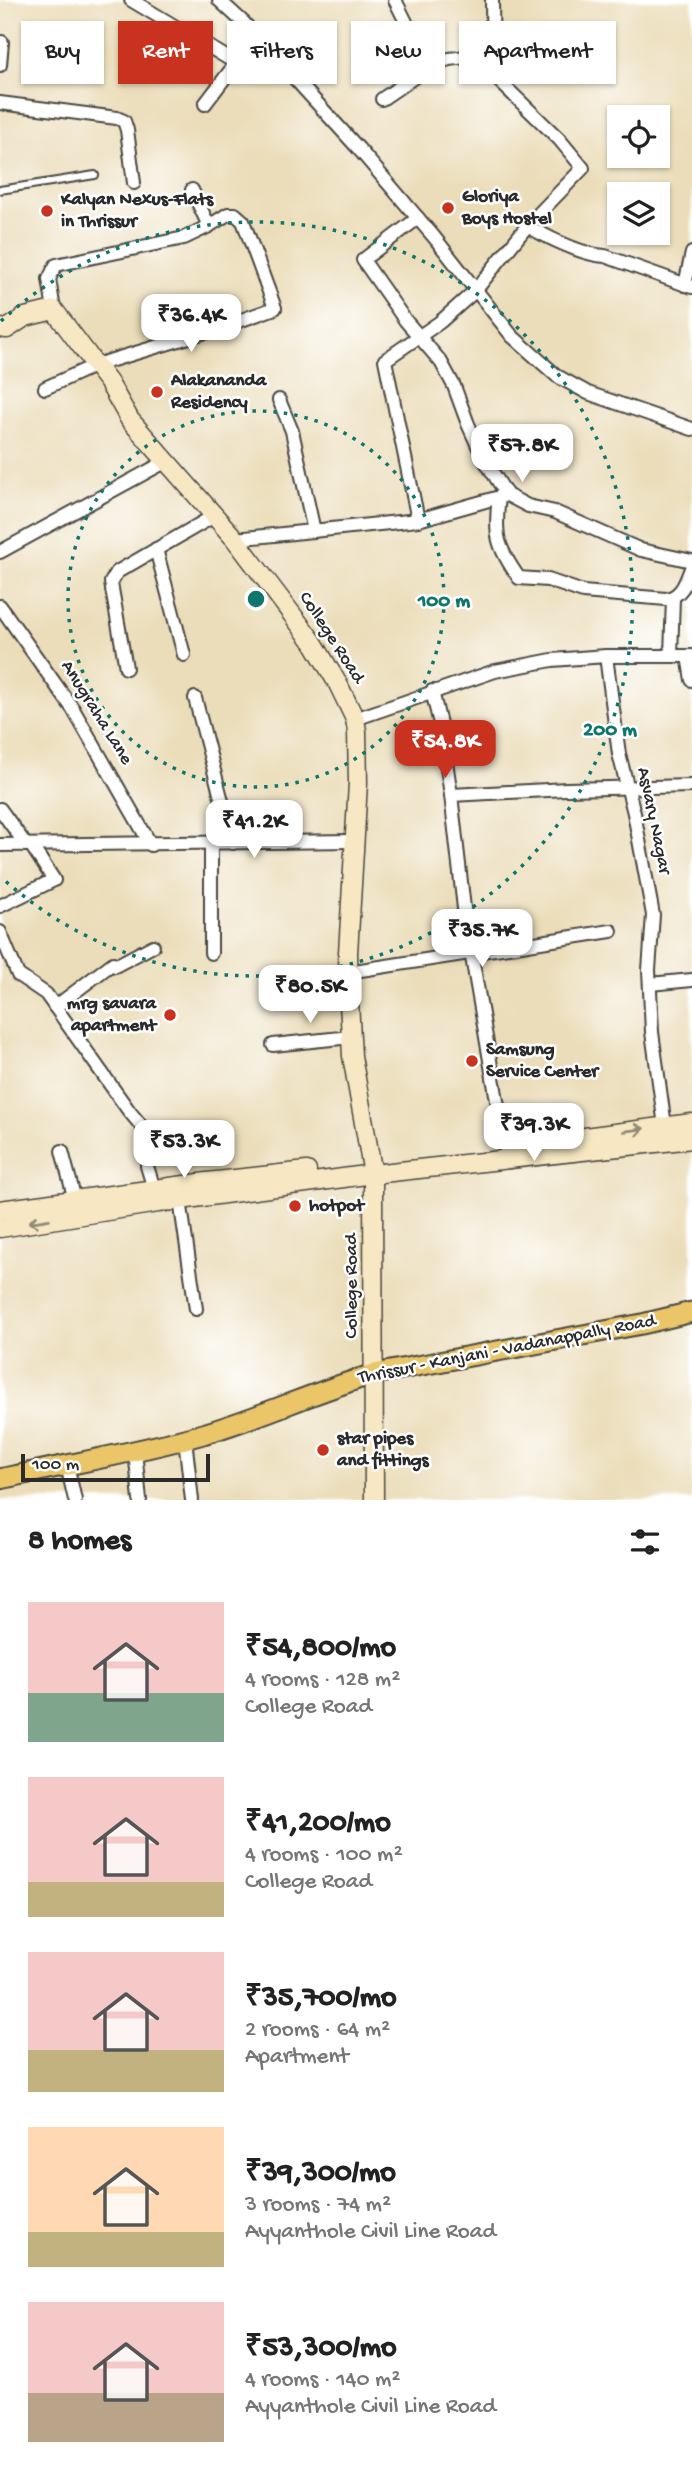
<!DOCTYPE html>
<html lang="en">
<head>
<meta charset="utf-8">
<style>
  body { margin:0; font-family:"Gochi Hand",sans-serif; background:#f2f2f2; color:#222; height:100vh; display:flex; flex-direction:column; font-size:26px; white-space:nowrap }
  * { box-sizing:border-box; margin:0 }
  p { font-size:23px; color:#767676 }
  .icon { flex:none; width:38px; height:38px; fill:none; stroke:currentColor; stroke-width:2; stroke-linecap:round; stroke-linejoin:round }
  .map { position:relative; height:1500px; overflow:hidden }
  .panel { display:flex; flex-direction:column; background:#fff; flex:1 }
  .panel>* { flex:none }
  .guide { position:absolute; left:21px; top:21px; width:651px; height:63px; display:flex; gap:14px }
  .controls { position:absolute; left:607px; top:105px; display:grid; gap:14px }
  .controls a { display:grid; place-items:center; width:63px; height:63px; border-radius:0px; background:#fff; box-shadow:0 2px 5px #0004; font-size:35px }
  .scale { position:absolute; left:21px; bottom:18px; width:189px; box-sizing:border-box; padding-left:7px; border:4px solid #2b2b2b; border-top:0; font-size:19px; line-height:24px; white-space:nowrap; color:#2b2b2b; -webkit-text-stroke:5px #fff; paint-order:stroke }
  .price { position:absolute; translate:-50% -60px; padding:0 16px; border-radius:14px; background:#fff; color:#222; font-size:23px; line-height:46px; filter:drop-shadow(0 2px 4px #0008) }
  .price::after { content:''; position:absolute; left:50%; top:42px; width:21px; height:16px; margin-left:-10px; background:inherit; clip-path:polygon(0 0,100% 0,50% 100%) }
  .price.current { background:#c8321e; color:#fff }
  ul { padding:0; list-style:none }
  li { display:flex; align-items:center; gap:21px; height:175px; padding:0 28px }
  li span { display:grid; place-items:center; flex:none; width:196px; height:140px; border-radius:0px; color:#555 }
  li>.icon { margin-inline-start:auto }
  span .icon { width:84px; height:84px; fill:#fffc; stroke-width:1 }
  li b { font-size:30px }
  h2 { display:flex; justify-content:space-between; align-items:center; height:84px; padding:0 28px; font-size:30px }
  .chip { padding:0 24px; border-radius:0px; background:#fff; box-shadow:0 2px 5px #0004; font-size:24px; line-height:63px }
  .chip.current { background:#c8321e; color:#fff }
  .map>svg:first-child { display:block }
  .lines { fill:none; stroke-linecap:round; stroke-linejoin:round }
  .lane-casing { stroke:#484640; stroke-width:10 }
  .street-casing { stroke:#484640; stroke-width:16 }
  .secondary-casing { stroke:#484640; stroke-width:21 }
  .primary-casing { stroke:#484640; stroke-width:23 }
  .lane { stroke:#fff; stroke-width:6 }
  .street { stroke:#fff; stroke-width:12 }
  .secondary { stroke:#f7e8c3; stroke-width:18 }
  .primary { stroke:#ebc669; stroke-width:19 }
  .oneway { stroke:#918a77 }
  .ring { fill:none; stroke:#0f766e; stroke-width:3.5; stroke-dasharray:3.5 7 }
  .poi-dot { fill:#c8321e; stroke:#fff; stroke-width:2.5 }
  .labels { text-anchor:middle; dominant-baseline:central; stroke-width:5; stroke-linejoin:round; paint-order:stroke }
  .poi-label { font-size:19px; font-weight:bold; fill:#2b2b2b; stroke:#fff; text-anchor:start }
  .street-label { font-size:19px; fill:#2b2b2b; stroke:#fff }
  .centre { fill:#0f766e; stroke:#fff; stroke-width:3.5 }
  .ring-label { font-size:21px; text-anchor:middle; font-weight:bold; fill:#0f766e; stroke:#fff; stroke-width:5; stroke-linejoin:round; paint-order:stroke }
</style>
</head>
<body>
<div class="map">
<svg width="692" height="1500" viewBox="0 0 692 1500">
  <rect width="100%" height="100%" fill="#fff"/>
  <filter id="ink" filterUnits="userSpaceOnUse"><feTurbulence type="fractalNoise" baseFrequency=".0143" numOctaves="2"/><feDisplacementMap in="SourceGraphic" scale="14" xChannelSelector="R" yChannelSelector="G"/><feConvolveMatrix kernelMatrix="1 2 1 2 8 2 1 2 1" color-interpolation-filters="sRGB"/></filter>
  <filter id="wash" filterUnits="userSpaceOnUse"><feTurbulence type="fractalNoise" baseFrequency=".00686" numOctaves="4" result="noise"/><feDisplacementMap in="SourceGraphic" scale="28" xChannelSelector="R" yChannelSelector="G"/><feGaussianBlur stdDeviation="1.57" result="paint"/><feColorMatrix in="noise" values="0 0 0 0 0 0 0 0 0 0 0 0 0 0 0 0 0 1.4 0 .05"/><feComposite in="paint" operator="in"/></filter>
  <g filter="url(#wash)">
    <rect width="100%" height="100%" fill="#ebddb9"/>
  </g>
  <g filter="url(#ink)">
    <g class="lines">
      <defs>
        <polyline id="lane" points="0,190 95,175"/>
        <g id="street">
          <polyline points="131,0 236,63 257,38"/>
          <polyline points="219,0 244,23 358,148 434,237 512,336 557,376 588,393 692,429"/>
          <polyline points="395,0 412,34 432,65 449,59 475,56 493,75"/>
          <polyline points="492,0 493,75 559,139 583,168 527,226"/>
          <polyline points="0,65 2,42"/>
          <polyline points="382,99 432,65"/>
          <polyline points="0,103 117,118 124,121 127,130 134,183"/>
          <polyline points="205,104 236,63"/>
          <polyline points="418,218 363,260 405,320 441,362 454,386 468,424 484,459 507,495 528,506 555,512 641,550 692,561"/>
          <polyline points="685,285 692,253"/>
          <polyline points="54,310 49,279 56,265 184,238 209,226 192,190"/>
          <polyline points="45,388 96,365 222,327 275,308 243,221 235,214 228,214 209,226"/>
          <polyline points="279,400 292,431 314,531"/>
          <path d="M499,497C494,535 497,547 519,578L548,580L583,592L666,599C683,596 686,580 692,566"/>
          <path d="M418,520L385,360L440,322L475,291L527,226C547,237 582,255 605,256L692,287"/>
          <polyline points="235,539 418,520 503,496"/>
          <polyline points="156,549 184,655"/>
          <polyline points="0,552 165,462"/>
          <polyline points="0,606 73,709 151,845"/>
          <polyline points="671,655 673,598"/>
          <polyline points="606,656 692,656"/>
          <polyline points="688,656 692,680"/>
          <polyline points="126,668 112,589 111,582 117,572 214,516"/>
          <polyline points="432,691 441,728 451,795"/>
          <polyline points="195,698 233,843"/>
          <polyline points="355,719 495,671 552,660 606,656 619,754 634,813 653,915 649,970 652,1032 665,1126"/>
          <polyline points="0,809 26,845"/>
          <polyline points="211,844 211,953"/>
          <polyline points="0,845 356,841"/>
          <polyline points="0,906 54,880 31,845"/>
          <polyline points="0,932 18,975 46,994 129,1111 144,1129 149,1138 147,1166 154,1189"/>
          <polyline points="348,972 611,931"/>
          <polyline points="650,984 692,980"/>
          <polyline points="55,1007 113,963 115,966 153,946"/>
          <polyline points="273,1045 351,1037"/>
          <polyline points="498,1106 465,917 451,795 567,789 692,786"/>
          <polyline points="62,1151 75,1200"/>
          <polyline points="180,1200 196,1309"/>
          <polyline points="185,1439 192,1500"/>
          <polyline points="135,1451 140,1500"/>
          <polyline points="67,1465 75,1500"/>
        </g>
        <g id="secondary">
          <polyline points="0,328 7,329 25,317 54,310 109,383 130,420 235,539 313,642 338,684 355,719 357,731 358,783 348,953 349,1002 352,1056 373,1174 374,1500"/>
          <polyline points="508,1147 692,1123"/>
          <polyline points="0,1210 207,1182 307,1171"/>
          <polyline points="0,1228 158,1203 373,1174 692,1139"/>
        </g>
        <path id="primary" d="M0,1479C68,1464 136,1453 203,1434C261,1417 316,1391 374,1374L642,1324L692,1312"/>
      </defs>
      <use href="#lane" class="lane-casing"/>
      <use href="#street" class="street-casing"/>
      <use href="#secondary" class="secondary-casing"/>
      <use href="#primary" class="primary-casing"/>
      <use href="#lane" class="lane"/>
      <use href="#street" class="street"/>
      <use href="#secondary" class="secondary"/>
      <use href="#primary" class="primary"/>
    </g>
    <defs><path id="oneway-shaft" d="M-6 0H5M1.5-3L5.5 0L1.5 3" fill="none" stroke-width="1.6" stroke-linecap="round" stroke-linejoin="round" transform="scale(1.75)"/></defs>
    <g class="oneway">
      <use href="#oneway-shaft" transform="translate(634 1130) rotate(-7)"/>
      <use href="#oneway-shaft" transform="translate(39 1221) rotate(171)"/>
    </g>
  </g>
  <g class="ring">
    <circle cx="256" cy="599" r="188"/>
    <path d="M1 321A377 377 0 1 1 1 877"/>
  </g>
  <g class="poi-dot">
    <circle cx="448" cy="208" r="7"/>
    <circle cx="47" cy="211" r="7"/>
    <circle cx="157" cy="392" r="7"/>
    <circle cx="170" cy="1015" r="7"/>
    <circle cx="472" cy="1061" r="7"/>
    <circle cx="295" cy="1206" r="7"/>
    <circle cx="323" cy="1450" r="7"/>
  </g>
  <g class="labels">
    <g class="poi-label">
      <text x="462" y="197">Gloriya<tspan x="462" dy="22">Boys Hostel</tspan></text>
      <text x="61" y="200">Kalyan Nexus-Flats<tspan x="61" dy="22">in Thrissur</tspan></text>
      <text x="171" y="381">Alakananda<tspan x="171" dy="22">Residency</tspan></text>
      <text x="156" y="1004" text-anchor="end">mrg savara<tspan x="156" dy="22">apartment</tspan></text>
      <text x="486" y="1050">Samsung<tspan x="486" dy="22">Service Center</tspan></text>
      <text x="309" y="1206">hotpot</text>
      <text x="337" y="1439">star pipes<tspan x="337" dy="22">and fittings</tspan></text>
    </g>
    <g class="street-label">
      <text transform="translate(331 638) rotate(57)">College Road</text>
      <text transform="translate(96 713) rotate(58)">Anugraha Lane</text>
      <text transform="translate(653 821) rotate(78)">Asvary Nagar</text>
      <text transform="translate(352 1286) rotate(-90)">College Road</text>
      <text transform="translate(507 1350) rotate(-11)">Thrissur - Kanjani - Vadanappally Road</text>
    </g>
  </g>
  <circle cx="256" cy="599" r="10" class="centre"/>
  <g class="ring-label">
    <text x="444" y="606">100 m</text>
    <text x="610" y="735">200 m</text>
  </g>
</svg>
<div class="controls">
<a><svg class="icon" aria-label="locate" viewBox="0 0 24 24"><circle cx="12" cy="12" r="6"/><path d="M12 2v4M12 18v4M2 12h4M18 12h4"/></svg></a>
<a><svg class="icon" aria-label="layers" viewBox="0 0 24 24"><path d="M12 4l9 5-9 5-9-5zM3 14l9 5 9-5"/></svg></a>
</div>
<div class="scale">100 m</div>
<b class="price" style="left:191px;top:354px">₹36.4K</b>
<b class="price" style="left:522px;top:484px">₹57.8K</b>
<b class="price current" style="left:445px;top:780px">₹54.8K</b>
<b class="price" style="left:254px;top:860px">₹41.2K</b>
<b class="price" style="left:482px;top:969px">₹35.7K</b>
<b class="price" style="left:310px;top:1025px">₹80.5K</b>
<b class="price" style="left:534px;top:1163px">₹39.3K</b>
<b class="price" style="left:184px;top:1180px">₹53.3K</b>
<div class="guide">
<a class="chip">Buy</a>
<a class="chip current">Rent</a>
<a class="chip">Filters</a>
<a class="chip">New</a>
<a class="chip">Apartment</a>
</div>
</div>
<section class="panel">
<h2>8 homes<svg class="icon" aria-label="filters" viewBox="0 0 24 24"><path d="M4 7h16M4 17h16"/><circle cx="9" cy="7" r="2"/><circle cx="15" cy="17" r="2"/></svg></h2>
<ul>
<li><span style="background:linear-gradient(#f6c9c9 65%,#7fa58c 0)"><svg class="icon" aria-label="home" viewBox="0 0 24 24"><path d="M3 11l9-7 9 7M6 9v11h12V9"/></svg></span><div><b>₹54,800/mo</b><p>4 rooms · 128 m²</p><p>College Road</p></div></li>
<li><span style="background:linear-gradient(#f6c9c9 75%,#c2b280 0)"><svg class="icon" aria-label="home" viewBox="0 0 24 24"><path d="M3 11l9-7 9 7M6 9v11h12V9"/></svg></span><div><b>₹41,200/mo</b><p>4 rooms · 100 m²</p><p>College Road</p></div></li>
<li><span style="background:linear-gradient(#f6c9c9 70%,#c2b280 0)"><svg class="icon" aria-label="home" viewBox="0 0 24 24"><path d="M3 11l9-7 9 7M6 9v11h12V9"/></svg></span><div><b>₹35,700/mo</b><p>2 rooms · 64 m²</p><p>Apartment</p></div></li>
<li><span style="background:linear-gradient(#ffd9b3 75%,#c2b280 0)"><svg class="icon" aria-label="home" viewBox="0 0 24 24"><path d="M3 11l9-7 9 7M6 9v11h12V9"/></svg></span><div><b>₹39,300/mo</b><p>3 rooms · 74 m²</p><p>Ayyanthole Civil Line Road</p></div></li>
<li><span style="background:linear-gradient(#f6c9c9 65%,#b9a48a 0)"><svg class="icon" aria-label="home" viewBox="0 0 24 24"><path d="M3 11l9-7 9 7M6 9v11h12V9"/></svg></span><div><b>₹53,300/mo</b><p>4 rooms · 140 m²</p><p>Ayyanthole Civil Line Road</p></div></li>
</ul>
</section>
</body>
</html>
